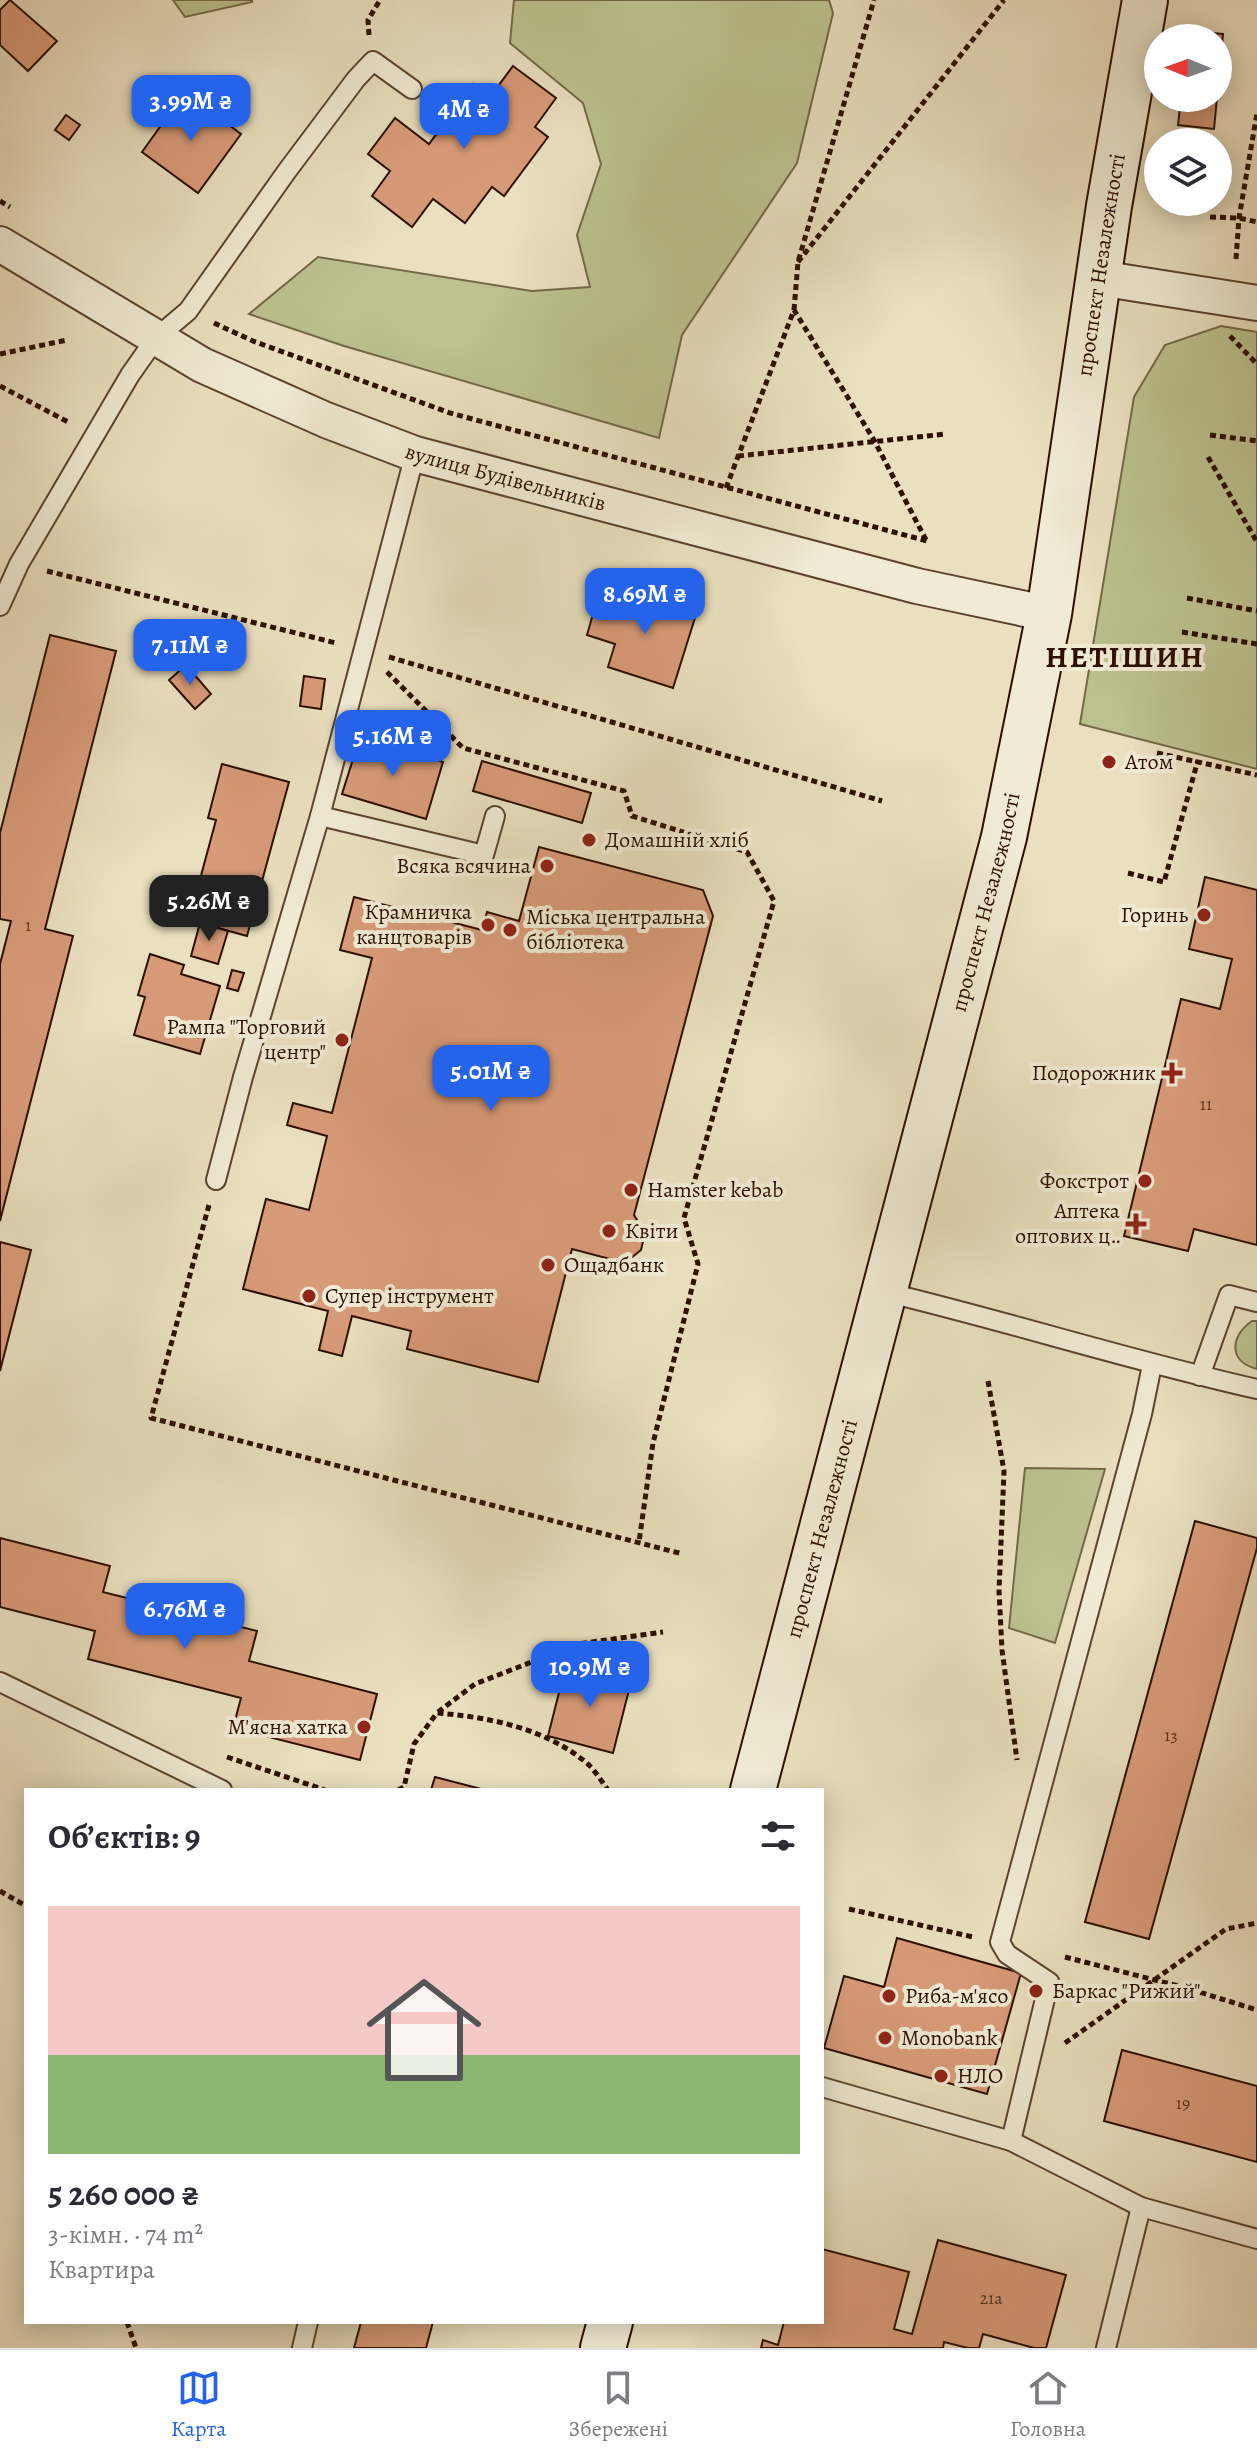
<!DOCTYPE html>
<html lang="uk">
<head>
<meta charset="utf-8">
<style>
  body { margin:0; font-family:Alegreya,serif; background:#f7f7f7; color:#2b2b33; height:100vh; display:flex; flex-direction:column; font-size:30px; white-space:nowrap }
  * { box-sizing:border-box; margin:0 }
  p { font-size:26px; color:#7c7c81 }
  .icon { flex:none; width:44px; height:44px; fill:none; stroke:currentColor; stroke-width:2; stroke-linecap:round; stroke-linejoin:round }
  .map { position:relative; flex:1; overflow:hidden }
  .drawer { position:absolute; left:24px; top:1788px; width:800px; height:536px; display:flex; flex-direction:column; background:#fff; border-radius:0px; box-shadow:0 4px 20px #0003 }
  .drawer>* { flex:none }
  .needle { width:52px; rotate:271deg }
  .buttons { position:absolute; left:1144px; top:24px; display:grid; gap:16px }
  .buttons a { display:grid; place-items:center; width:88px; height:88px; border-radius:50%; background:#fff; box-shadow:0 4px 20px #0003; font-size:40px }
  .price { position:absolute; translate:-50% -68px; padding:0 18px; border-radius:16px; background:#2563eb; color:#fff; font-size:26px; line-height:52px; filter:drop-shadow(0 2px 4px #0008) }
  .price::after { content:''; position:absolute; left:50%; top:48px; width:24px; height:18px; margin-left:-12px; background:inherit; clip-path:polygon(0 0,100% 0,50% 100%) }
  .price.current { background:#222; color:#fff }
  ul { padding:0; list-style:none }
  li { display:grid; align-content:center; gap:16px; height:424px; padding:0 24px }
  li+li { border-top:2px solid #e1e1e2 }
  li span { display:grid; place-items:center; height:248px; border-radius:0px; color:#555 }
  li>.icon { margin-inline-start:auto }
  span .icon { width:144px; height:144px; fill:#fffc; stroke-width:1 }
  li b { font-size:34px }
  h2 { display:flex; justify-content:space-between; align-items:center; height:96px; padding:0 24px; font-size:34px }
  .tabs { display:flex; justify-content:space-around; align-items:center; height:112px; border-top:2px solid #e1e1e2; background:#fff; font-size:22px; color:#7c7c81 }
  .tabs a { display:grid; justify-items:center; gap:4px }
  .tabs .current { color:#2563eb }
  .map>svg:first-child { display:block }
  .green { fill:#bcc18f; stroke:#746848; stroke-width:2 }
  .building { fill:#d89b79; stroke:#2c0f01; stroke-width:2 }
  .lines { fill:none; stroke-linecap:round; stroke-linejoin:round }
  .lane-casing { stroke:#5c4330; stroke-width:22 }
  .street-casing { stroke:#5c4330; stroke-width:38 }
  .secondary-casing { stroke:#2c0f01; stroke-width:48 }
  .path { stroke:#2c0f01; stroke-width:5; stroke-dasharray:6 4; stroke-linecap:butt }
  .lane { stroke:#f1ebd5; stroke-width:18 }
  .street { stroke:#f1ebd5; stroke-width:34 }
  .secondary { stroke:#f1ebd5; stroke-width:44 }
  .poi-dot { fill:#8f2418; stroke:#f1ebd5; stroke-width:3 }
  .labels { text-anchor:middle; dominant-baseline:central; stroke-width:8; stroke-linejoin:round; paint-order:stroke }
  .number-label { font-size:18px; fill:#57321f }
  .street-label { font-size:22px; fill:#2c0f01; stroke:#f1ebd5 }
  .poi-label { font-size:22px; fill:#2c0f01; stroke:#f1ebd5; text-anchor:start }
  .district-label { font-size:30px; font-weight:bold; letter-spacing:2px; fill:#2c0f01; stroke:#f1ebd5 }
</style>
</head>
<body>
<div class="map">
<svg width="1257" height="2348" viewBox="0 0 1257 2348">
  <rect width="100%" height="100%" fill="#eae0bf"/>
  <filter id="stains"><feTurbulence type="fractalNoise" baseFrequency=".0025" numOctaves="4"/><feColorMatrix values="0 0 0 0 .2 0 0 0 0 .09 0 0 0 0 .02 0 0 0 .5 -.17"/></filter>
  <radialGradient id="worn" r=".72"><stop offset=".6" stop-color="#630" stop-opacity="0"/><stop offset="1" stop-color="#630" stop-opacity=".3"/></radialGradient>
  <g class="green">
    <polygon points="173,0 252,0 252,2 185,17"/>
    <polygon points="514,0 829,0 833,13 797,163 682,335 659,438 344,346 249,314 318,257 532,291 590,287 577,235 601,164 583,103 510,43"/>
    <polygon points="1221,326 1257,332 1257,769 1080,724 1134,397 1165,345"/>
    <path d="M1252,1321H1257V1369C1228,1362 1230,1336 1252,1321Z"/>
    <polygon points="1025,1468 1105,1469 1055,1643 1009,1628"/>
  </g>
  <g class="building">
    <polygon points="10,0 57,41 28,71 0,45 0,10"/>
    <polygon points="1187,31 1223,34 1218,91 1218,38 1187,38"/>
    <polygon points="513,66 556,98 535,127 548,137 504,196 492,187 465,223 433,199 412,227 372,196 390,171 368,154 395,118 429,144 473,84 490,97"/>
    <polygon points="185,92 241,134 198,193 142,152"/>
    <polygon points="1181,98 1217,98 1214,129 1178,125"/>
    <polygon points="66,115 80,125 69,140 55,130"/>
    <polygon points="660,592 699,605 673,688 608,667 615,644 587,635 599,593 654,611"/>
    <polygon points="151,627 174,651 160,664 138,639"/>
    <polygon points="50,635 116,651 45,929 73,936 0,1221 0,964 11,921 0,919 0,833"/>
    <polygon points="186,665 211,694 195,709 169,680"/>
    <polygon points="304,676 325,679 321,709 300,706"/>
    <polygon points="360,737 443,762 426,819 342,794"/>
    <polygon points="482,761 591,793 582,823 473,791"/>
    <polygon points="222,764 289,782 247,936 189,920 216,820 208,818"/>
    <polygon points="539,847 703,890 713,916 634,1215 645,1233 641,1250 625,1263 572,1249 538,1382 407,1349 411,1331 352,1316 342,1356 319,1350 328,1311 243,1289 266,1199 309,1210 327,1136 287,1125 293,1103 332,1113 372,958 340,950 354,897 482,930 487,912 519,921"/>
    <polygon points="1205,877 1257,890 1257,1245 1194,1229 1188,1251 1124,1236 1181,999 1220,1009 1232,959 1189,949"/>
    <polygon points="200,923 228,931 218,964 191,956"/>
    <polygon points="150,954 184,965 181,974 220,986 200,1054 134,1035 145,997 138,995"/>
    <polygon points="232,970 244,973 238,991 227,988"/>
    <polygon points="0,1242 31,1250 0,1371"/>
    <polygon points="1195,1521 1257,1538 1257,1548 1149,1939 1085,1922"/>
    <polygon points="0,1538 110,1566 103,1592 257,1631 249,1661 377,1694 360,1760 233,1728 241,1698 88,1659 95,1631 0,1607"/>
    <polygon points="566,1665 631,1682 613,1753 548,1736"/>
    <polygon points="435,1777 485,1790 431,1790"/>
    <polygon points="897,1938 1021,1973 987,2094 824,2048 844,1976 884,1987"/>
    <polygon points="1122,2050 1257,2086 1257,2162 1104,2121"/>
    <polygon points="938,2240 1066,2275 1046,2348 1034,2348 983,2334 979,2348 968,2348 944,2342 943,2348 761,2348 763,2340 778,2345 784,2322 822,2322 822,2249 909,2272 894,2329 912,2334"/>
    <polygon points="361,2322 433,2322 426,2348 354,2348"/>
  </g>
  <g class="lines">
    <defs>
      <g id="lane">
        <polyline points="0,606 19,564 130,375 156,338 188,311 287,171 356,79 373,61 412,89"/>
        <polyline points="320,816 484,855 495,816"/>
        <polyline points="216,1180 243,1077 320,816 415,454"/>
        <path d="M885,1292C1010,1322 1132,1361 1257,1389"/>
        <polyline points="1200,1376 1229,1295 1257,1302"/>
        <polyline points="0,1682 222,1790"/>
        <polyline points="822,2087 1011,2141 1049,1982 1007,1954 1000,1942 1142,1414 1152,1365"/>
        <polyline points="1011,2141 1141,2207 1257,2239"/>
        <polyline points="302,2348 308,2322"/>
        <polyline points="1106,2348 1141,2207"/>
      </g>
      <g id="street">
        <path id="s1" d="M0,244L202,365L326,420L415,454L917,586L1049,614"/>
        <polyline points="1099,278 1257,303"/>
      </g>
      <g id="secondary">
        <path id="s2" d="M753,1790L1004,837L1049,614L1109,206L1145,0"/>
        <polyline points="603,2348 610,2322"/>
      </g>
    </defs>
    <use href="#lane" class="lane-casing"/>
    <use href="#street" class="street-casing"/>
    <use href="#secondary" class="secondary-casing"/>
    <g class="path">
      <polyline points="369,35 368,20 380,0"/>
      <polyline points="0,201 10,207"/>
      <polyline points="1210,217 1239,218 1257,222"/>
      <polyline points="1236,259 1239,218 1257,113"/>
      <polyline points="798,262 1004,0"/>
      <polyline points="794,310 798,262 874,0"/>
      <polyline points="214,323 253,341 450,413 927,541"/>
      <polyline points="1230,336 1257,364"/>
      <polyline points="0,354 67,340"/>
      <polyline points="0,386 70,423"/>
      <polyline points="1210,435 1257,441"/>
      <polyline points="738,456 946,434"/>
      <polyline points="1208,457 1257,542"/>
      <polyline points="726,488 794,310 874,440 926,540"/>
      <polyline points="47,571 336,643"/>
      <polyline points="1187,598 1257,611"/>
      <polyline points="1182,632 1257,644"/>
      <polyline points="389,657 882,801"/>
      <polyline points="387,672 463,748 624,791 632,816 747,852 774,901 684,1218 698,1264 653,1443 639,1542"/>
      <polyline points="1157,753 1257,775"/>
      <polyline points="1128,873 1164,882 1198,760"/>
      <polyline points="209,1205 151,1418 683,1554"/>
      <polyline points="988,1381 1004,1471 999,1591 1002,1650 1017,1760"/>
      <polyline points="438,1712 475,1684 578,1644 663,1632"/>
      <polyline points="227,1757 325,1790"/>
      <path d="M398,1790L404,1787L414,1744L437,1713C490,1717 548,1729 589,1765C596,1772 602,1782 608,1790"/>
      <polyline points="0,1891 26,1906"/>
      <polyline points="849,1909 973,1937"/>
      <polyline points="1065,1957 1190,1989 1257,2010"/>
      <polyline points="1065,2043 1226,1929 1257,1923"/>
      <polyline points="127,2322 136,2348"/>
    </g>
    <use href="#lane" class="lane"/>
    <use href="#street" class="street"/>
    <use href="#secondary" class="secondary"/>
  </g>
  <g class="poi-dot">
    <circle cx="1109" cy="762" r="8"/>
    <circle cx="589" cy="840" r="8"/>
    <circle cx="547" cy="866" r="8"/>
    <circle cx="1204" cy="915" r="8"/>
    <circle cx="488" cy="925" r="8"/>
    <circle cx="510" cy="930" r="8"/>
    <circle cx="342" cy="1040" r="8"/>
    <path d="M1168 1061h8v8h8v8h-8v8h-8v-8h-8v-8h8z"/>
    <circle cx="1145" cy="1181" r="8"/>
    <circle cx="631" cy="1190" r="8"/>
    <path d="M1132 1212h8v8h8v8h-8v8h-8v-8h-8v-8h8z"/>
    <circle cx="609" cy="1231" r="8"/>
    <circle cx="548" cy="1265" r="8"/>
    <circle cx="309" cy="1296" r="8"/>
    <circle cx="364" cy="1727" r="8"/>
    <circle cx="1036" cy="1991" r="8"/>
    <circle cx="889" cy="1996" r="8"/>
    <circle cx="885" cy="2038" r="8"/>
    <circle cx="941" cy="2076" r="8"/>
  </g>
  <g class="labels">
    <g class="number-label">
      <text x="28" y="925">1</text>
      <text x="1206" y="1104">11</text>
      <text x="1171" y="1735">13</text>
      <text x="1183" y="2103">19</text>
      <text x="991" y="2298">21а</text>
    </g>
    <g class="street-label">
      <text stroke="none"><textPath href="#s2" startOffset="1566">проспект Незалежності</textPath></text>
      <text stroke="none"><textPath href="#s1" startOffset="560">вулиця Будівельників</textPath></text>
      <text stroke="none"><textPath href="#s2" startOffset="918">проспект Незалежності</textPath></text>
      <text stroke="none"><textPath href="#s2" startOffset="270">проспект Незалежності</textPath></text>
    </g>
    <g class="poi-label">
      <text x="1125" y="762">Атом</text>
      <text x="605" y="840">Домашній хліб</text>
      <text x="531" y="866" text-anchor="end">Всяка всячина</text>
      <text x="472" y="912" text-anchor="end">Крамничка<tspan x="472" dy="25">канцтоварів</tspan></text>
      <text x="1188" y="915" text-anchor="end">Горинь</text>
      <text x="526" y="917">Міська центральна<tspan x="526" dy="25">бібліотека</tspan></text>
      <text x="326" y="1027" text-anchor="end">Рампа "Торговий<tspan x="326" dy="25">центр"</tspan></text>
      <text x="1156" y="1073" text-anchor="end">Подорожник</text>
      <text x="1129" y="1181" text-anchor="end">Фокстрот</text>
      <text x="647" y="1190">Hamster kebab</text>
      <text x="1120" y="1211" text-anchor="end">Аптека<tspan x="1120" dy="25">оптових ц‥</tspan></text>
      <text x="625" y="1231">Квіти</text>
      <text x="564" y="1265">Ощадбанк</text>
      <text x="325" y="1296">Супер інструмент</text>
      <text x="348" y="1727" text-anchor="end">М'ясна хатка</text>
      <text x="1052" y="1991">Баркас "Рижий"</text>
      <text x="905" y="1996">Риба-м'ясо</text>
      <text x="901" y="2038">Monobank</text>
      <text x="957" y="2076">НЛО</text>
    </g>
    <g class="district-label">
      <text x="1125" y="657">НЕТІШИН</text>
    </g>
  </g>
  <rect width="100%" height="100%" filter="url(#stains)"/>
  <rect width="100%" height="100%" fill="url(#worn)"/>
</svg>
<div class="buttons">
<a><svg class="needle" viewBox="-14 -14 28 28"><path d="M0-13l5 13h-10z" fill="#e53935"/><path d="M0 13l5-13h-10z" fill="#7c7c81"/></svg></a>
<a><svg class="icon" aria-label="layers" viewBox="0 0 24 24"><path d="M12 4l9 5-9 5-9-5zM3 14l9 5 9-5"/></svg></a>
</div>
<b class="price" style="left:191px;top:143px">3.99M ₴</b>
<b class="price" style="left:464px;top:151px">4M ₴</b>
<b class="price" style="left:645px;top:636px">8.69M ₴</b>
<b class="price" style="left:190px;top:687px">7.11M ₴</b>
<b class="price" style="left:393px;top:778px">5.16M ₴</b>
<b class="price current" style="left:209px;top:943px">5.26M ₴</b>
<b class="price" style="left:491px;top:1113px">5.01M ₴</b>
<b class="price" style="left:185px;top:1651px">6.76M ₴</b>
<b class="price" style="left:590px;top:1709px">10.9M ₴</b>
<section class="drawer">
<h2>Об’єктів: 9<svg class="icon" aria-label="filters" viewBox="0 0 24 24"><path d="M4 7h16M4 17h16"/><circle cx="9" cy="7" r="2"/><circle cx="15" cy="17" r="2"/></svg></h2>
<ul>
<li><span style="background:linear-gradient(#f6c9c9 60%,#8fb573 0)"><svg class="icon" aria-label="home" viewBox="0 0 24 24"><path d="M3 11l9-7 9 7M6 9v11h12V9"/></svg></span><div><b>5 260 000 ₴</b><p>3-кімн. · 74 m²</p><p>Квартира</p></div></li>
</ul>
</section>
</div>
<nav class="tabs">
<a class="current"><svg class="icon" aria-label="map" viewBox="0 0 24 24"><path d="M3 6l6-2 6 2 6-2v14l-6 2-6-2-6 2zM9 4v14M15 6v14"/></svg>Карта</a>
<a><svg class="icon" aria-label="saved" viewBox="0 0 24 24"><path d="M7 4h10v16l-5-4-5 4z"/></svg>Збережені</a>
<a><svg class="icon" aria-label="home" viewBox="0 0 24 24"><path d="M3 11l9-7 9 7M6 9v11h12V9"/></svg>Головна</a>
</nav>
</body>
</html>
